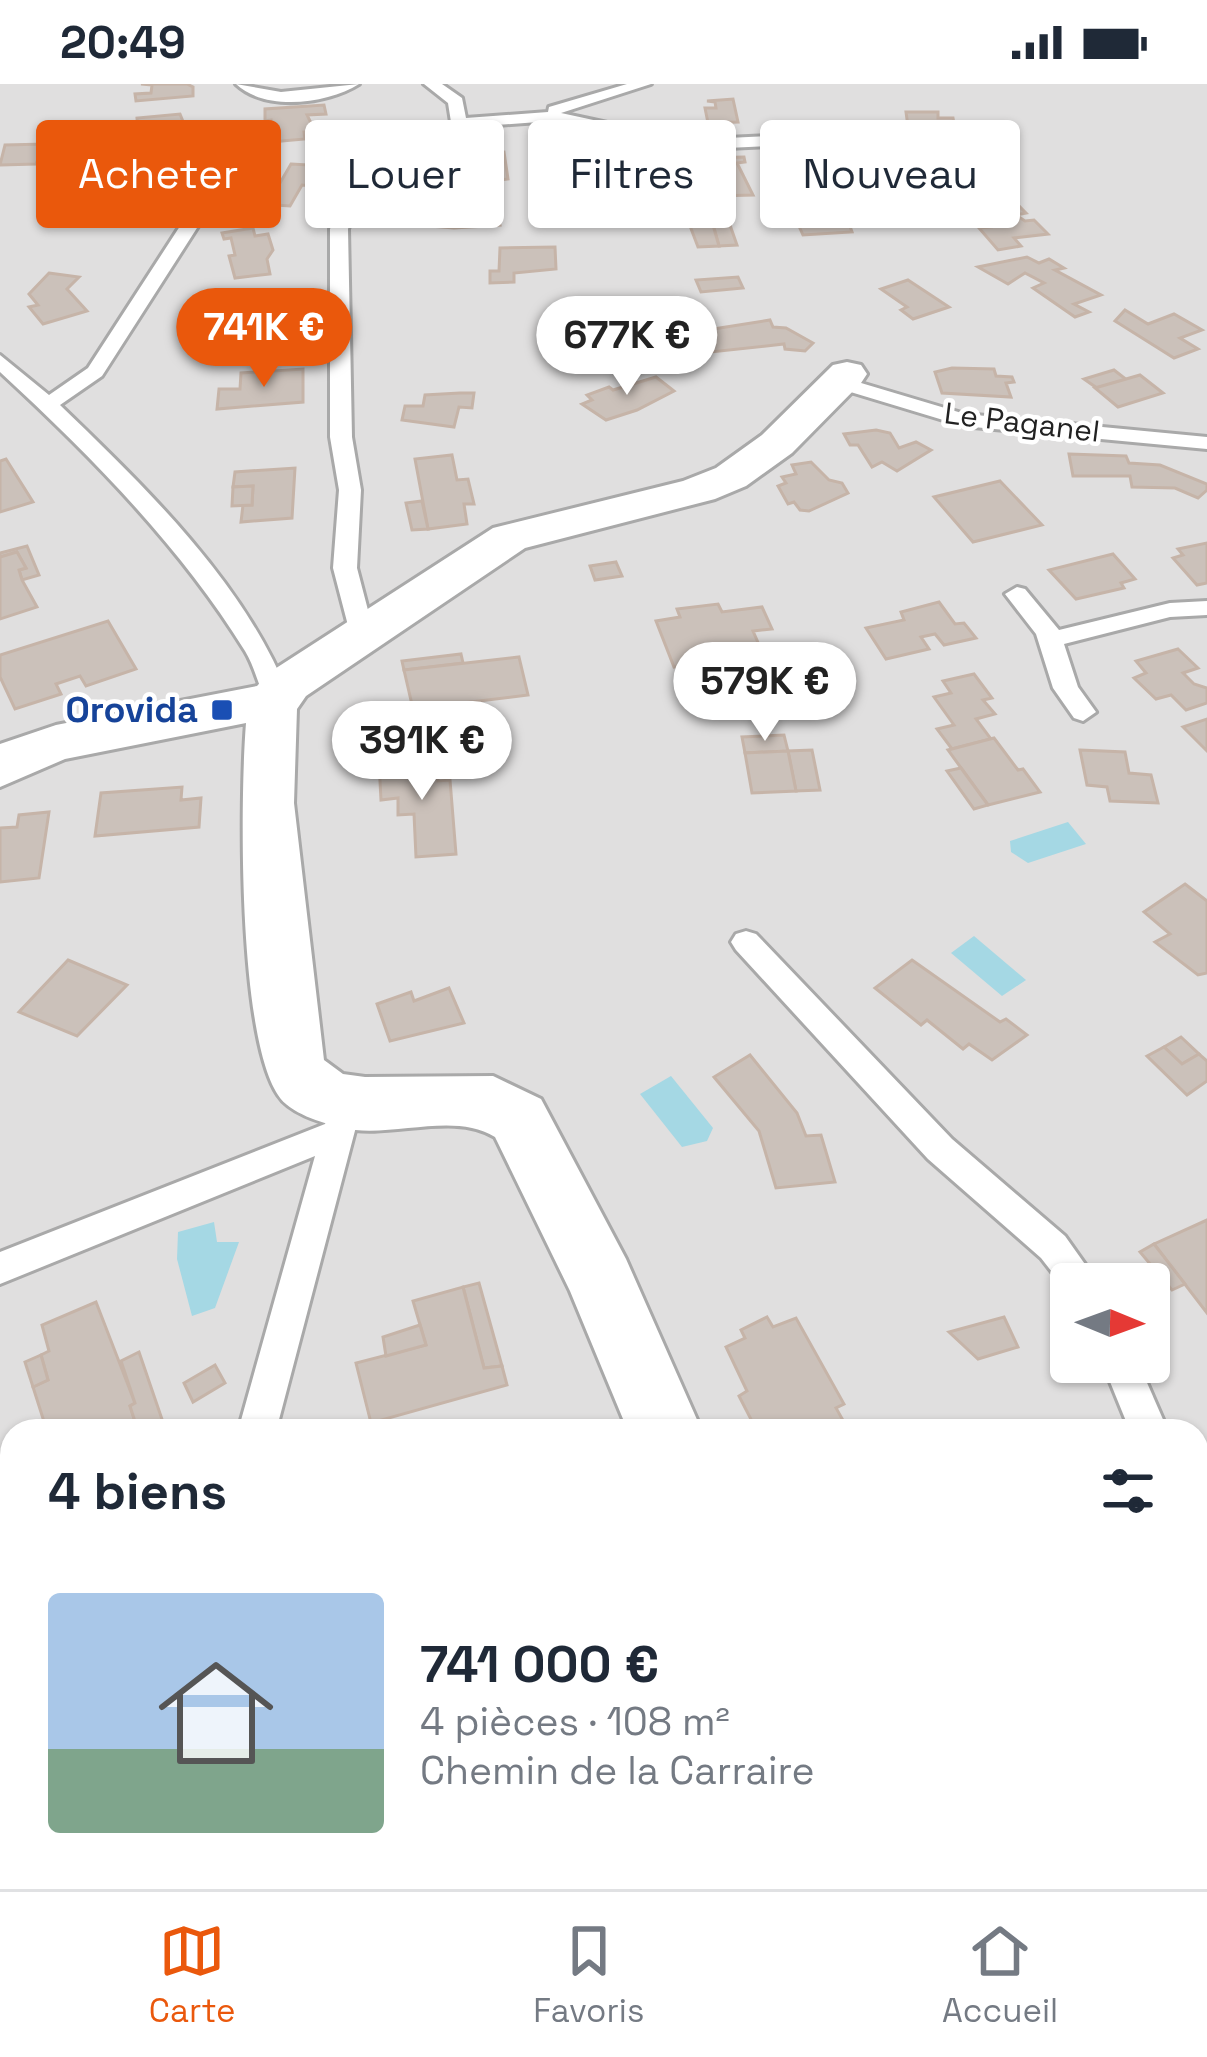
<!DOCTYPE html>
<html lang="fr">
<head>
<meta charset="utf-8">
<style>
  body { margin:0; font-family:"Space Grotesk",sans-serif; background:#f6f6f7; color:#1f2937; height:100vh; display:flex; flex-direction:column; font-size:45px; white-space:nowrap }
  * { box-sizing:border-box; margin:0 }
  p { font-size:39px; color:#747a83 }
  .icon { flex:none; width:66px; height:66px; fill:none; stroke:currentColor; stroke-width:2; stroke-linecap:round; stroke-linejoin:round }
  .map { position:relative; flex:1; overflow:hidden }
  .details { position:absolute; left:0px; top:1335px; width:1209px; height:471px; display:flex; flex-direction:column; background:#fff; border-radius:36px 36px 0 0; box-shadow:0 3px 9px #0004 }
  .details>* { flex:none }
  .top-card { position:absolute; left:36px; top:36px; width:1137px; height:108px; display:flex; gap:24px }
  .needle { width:78px; rotate:91deg }
  .buttons { position:absolute; left:1050px; top:1179px; display:grid; gap:24px }
  .buttons a { display:grid; place-items:center; width:120px; height:120px; border-radius:12px; background:#fff; box-shadow:0 3px 9px #0004; font-size:60px }
  .price { position:absolute; translate:-50% -102px; padding:0 27px; border-radius:42px; background:#fff; color:#222; font-size:39px; line-height:78px; filter:drop-shadow(0 3px 6px #0008) }
  .price::after { content:''; position:absolute; left:50%; top:72px; width:36px; height:27px; margin-left:-18px; background:inherit; clip-path:polygon(0 0,100% 0,50% 100%) }
  .price.active { background:#ea580c; color:#fff }
  ul { padding:0; list-style:none }
  li { display:flex; align-items:center; gap:36px; height:300px; padding:0 48px }
  li+li { border-top:3px solid #e0e1e3 }
  li span { display:grid; place-items:center; flex:none; width:336px; height:240px; border-radius:12px; color:#555 }
  li>.icon { margin-inline-start:auto }
  span .icon { width:144px; height:144px; fill:#fffc; stroke-width:1 }
  li b { font-size:51px }
  h2 { display:flex; justify-content:space-between; align-items:center; height:144px; padding:0 48px; font-size:51px }
  .pill { padding:0 42px; border-radius:12px; background:#fff; box-shadow:0 3px 9px #0004; font-size:42px; line-height:108px }
  .pill.active { background:#ea580c; color:#fff }
  .status { display:flex; justify-content:space-between; align-items:center; height:84px; padding:0 60px; background:#fff; direction:ltr }
  .status svg { height:33px; fill:currentColor }
  .menu { display:flex; justify-content:space-around; align-items:center; height:168px; border-top:3px solid #e0e1e3; background:#fff; font-size:33px; color:#747a83 }
  .menu a { display:grid; justify-items:center; gap:6px }
  .menu .active { color:#ea580c }
  .map>svg:first-child { display:block }
  .residential { fill:#e0dfdf; fill-rule:evenodd }
  .water { fill:#a5d8e4 }
  .building { fill:#cbc1ba; stroke:#c6b4a8; stroke-width:3 }
  .lines { fill:none; stroke-linecap:round; stroke-linejoin:round }
  .service-casing { stroke:#a9a9a9; stroke-width:6 }
  .minor-casing { stroke:#a9a9a9; stroke-width:6 }
  .service { fill:#fff; fill-rule:evenodd }
  .minor { fill:#fff; fill-rule:evenodd }
  .transit-dot { fill:#1a4fb4; stroke:#fff; stroke-width:4.5 }
  .labels { text-anchor:middle; dominant-baseline:central; stroke-width:9; stroke-linejoin:round; paint-order:stroke }
  .far-street-label { font-size:30px; fill:#222; stroke:#fff }
  .transit-label { font-size:36px; font-weight:bold; fill:#164399; stroke:#fff; text-anchor:end }
</style>
</head>
<body>
<div class="status"><b>20:49</b><svg viewBox="0 0 49 12"><path d="M0 12V9h3v3zM5 12V6h3v6zM10 12V3h3v9zM15 12V0h3v12zM26 1h20v11H26zM47 4h2v5h-2z"/></svg></div>
<div class="map">
<svg width="1207" height="1805" viewBox="0 0 1207 1805">
  <rect width="100%" height="100%" fill="#f3efe8"/>
  <path class="residential" d="M0,0H1207V1805H0ZM1071,1200H1149V1278H1071ZM12,1347H1197V1794H12Z"/>
  <g class="water">
    <polygon points="1068,738 1086,760 1028,779 1011,768 1010,757"/>
    <polygon points="974,852 1026,896 1002,912 951,869"/>
    <polygon points="671,992 713,1044 707,1057 682,1063 640,1010"/>
    <polygon points="214,1138 217,1158 239,1158 215,1224 192,1232 177,1175 178,1148"/>
  </g>
  <g class="building">
    <polygon points="141,0 187,0 193,3 193,12 136,17 135,10 151,9 152,1"/>
    <polygon points="733,15 738,38 708,39 705,24 716,24 715,18 707,17"/>
    <polygon points="324,21 326,30 307,31 315,47 304,48 305,55 270,58 271,36 265,37 265,25"/>
    <polygon points="906,28 938,28 938,34 953,34 956,51 909,50"/>
    <polygon points="180,30 188,50 139,58 137,34"/>
    <polygon points="44,60 36,80 0,81 5,61"/>
    <polygon points="504,68 508,95 452,102 451,88 480,87 479,69"/>
    <polygon points="587,72 612,72 615,85 563,87 561,74"/>
    <polygon points="744,73 745,78 737,79 753,111 715,112 711,97 721,96 720,92 714,83 703,83 701,74"/>
    <polygon points="291,80 327,82 315,102 302,101 290,122 258,120 268,105 276,106"/>
    <polygon points="113,98 135,99 130,107 147,107 133,132 126,132 121,140 90,139"/>
    <polygon points="610,100 616,127 577,129 575,113 583,112 582,102"/>
    <polygon points="991,112 1003,124 1018,121 1026,129 1016,131 1025,137 1034,136 1048,150 1014,154 1021,162 998,166 979,144 990,143 984,136 966,138 959,131 936,136 925,121"/>
    <polygon points="496,125 500,141 454,144 431,142 427,126"/>
    <polygon points="835,127 840,138 848,137 852,148 803,151 793,129"/>
    <polygon points="713,141 730,141 737,161 719,162"/>
    <polygon points="713,141 719,162 698,163 690,142"/>
    <polygon points="253,144 255,152 268,150 273,166 267,175 270,190 235,194 229,172 235,171 231,154 224,155 222,149"/>
    <polygon points="555,163 556,185 514,189 514,198 490,199 490,187 499,187 500,164"/>
    <polygon points="1027,173 1039,179 1049,175 1064,184 1055,186 1101,211 1074,220 1089,228 1075,233 1033,204 1044,199 1025,189 1008,200 978,183"/>
    <polygon points="49,189 79,193 67,205 87,227 43,240 29,223 38,221 29,210"/>
    <polygon points="738,193 743,204 701,208 696,196"/>
    <polygon points="908,196 949,223 913,235 901,226 907,223 881,205"/>
    <polygon points="294,212 293,267 271,269 271,260 236,263 236,242 252,241 258,214"/>
    <polygon points="1125,226 1148,240 1174,230 1202,246 1180,254 1198,265 1174,274 1115,237"/>
    <polygon points="770,236 773,243 786,244 813,259 805,267 785,265 784,260 711,268 701,247"/>
    <polygon points="952,284 994,285 996,292 1012,293 1014,298 1006,299 1011,313 942,309 935,288"/>
    <polygon points="303,285 303,318 217,325 219,305 240,305 241,289"/>
    <polygon points="1114,286 1127,296 1097,304 1084,295"/>
    <polygon points="1140,291 1163,309 1118,323 1095,304"/>
    <polygon points="656,293 674,307 637,326 606,336 582,320 592,316 587,311 609,303 613,306"/>
    <polygon points="460,309 474,309 472,324 459,323 454,343 402,336 405,322 423,322 425,311"/>
    <polygon points="876,346 890,349 899,364 916,358 931,366 897,387 882,378 872,383 858,361 850,361 844,350"/>
    <polygon points="1069,370 1126,372 1129,379 1160,381 1207,400 1207,406 1198,414 1175,404 1132,403 1130,392 1073,392"/>
    <polygon points="452,371 457,396 468,395 474,420 464,420 467,440 428,445 415,375"/>
    <polygon points="6,375 33,418 0,428 0,377"/>
    <polygon points="811,378 829,396 842,399 848,409 809,427 800,426 794,418 788,420 778,402 786,399 782,393 796,390 792,381"/>
    <polygon points="295,384 292,434 241,438 243,421 252,421 253,402 233,403 235,388"/>
    <polygon points="1000,397 1042,441 973,458 934,413"/>
    <polygon points="253,402 252,421 232,422 233,403"/>
    <polygon points="422,417 428,445 412,446 406,419"/>
    <polygon points="1207,459 1207,499 1197,501 1173,474 1183,471 1178,465"/>
    <polygon points="27,462 39,491 22,496 19,486 26,484 17,468 0,473 0,469"/>
    <polygon points="17,468 26,484 19,486 22,496 37,523 0,535 0,473"/>
    <polygon points="1113,470 1135,495 1121,499 1124,504 1076,515 1049,486"/>
    <polygon points="616,478 622,492 595,496 590,482"/>
    <polygon points="939,518 955,540 964,539 976,554 944,561 935,550 921,553 929,565 886,575 866,544 904,536 901,528"/>
    <polygon points="718,520 722,528 762,523 772,545 753,547 760,563 736,567 739,574 716,577 714,570 697,573 700,579 674,583 656,537 680,533 677,525"/>
    <polygon points="108,537 136,585 86,602 80,592 56,600 61,610 15,625 0,593 0,571"/>
    <polygon points="1178,565 1198,584 1183,589 1194,600 1207,604 1207,619 1186,626 1171,611 1156,615 1134,594 1146,589 1136,577"/>
    <polygon points="461,570 463,579 404,586 402,577"/>
    <polygon points="812,570 824,592 800,597 788,575"/>
    <polygon points="519,573 528,611 413,625 404,586"/>
    <polygon points="974,590 992,614 983,616 995,630 976,635 991,655 952,665 937,645 954,641 934,613 951,609 943,597"/>
    <polygon points="1207,635 1207,667 1183,643"/>
    <polygon points="784,651 788,667 745,669 742,653"/>
    <polygon points="994,654 1018,686 1023,685 1040,708 988,721 948,666"/>
    <polygon points="812,666 820,706 796,707 788,667"/>
    <polygon points="1080,666 1125,668 1129,689 1151,691 1158,719 1110,717 1107,703 1087,701"/>
    <polygon points="788,667 796,707 752,709 745,669"/>
    <polygon points="437,673 438,697 450,696 456,770 416,773 414,730 398,731 398,714 381,716 379,678"/>
    <polygon points="961,684 988,721 974,725 947,687"/>
    <polygon points="182,703 181,716 201,714 199,743 95,752 101,709"/>
    <polygon points="49,728 39,794 0,798 0,744 17,743 19,731"/>
    <polygon points="1185,800 1207,817 1207,889 1198,891 1155,858 1170,850 1144,828"/>
    <polygon points="68,876 127,901 77,952 19,928"/>
    <polygon points="912,876 1000,938 1006,935 1027,951 992,976 969,960 963,965 927,936 921,941 875,904"/>
    <polygon points="449,904 464,939 390,957 377,920 411,908 414,917"/>
    <polygon points="1181,953 1199,970 1182,980 1164,963"/>
    <polygon points="1164,963 1182,980 1199,970 1207,977 1207,997 1187,1011 1147,972"/>
    <polygon points="750,971 797,1029 806,1052 821,1051 835,1098 776,1104 759,1047 714,993"/>
    <polygon points="1207,1136 1207,1229 1154,1160"/>
    <polygon points="1154,1160 1185,1200 1172,1206 1140,1168"/>
    <polygon points="479,1199 502,1282 484,1284 463,1203"/>
    <polygon points="463,1203 484,1284 502,1282 507,1301 371,1339 356,1279 426,1261 413,1217"/>
    <polygon points="96,1218 135,1319 130,1322 138,1347 47,1347 33,1303 48,1296 41,1271 49,1267 42,1241"/>
    <polygon points="767,1233 773,1243 796,1234 844,1320 836,1324 849,1347 757,1347 739,1312 747,1307 726,1263 745,1254 741,1246"/>
    <polygon points="1004,1233 1018,1263 978,1275 949,1248"/>
    <polygon points="420,1241 426,1261 386,1272 383,1253"/>
    <polygon points="139,1268 166,1347 138,1347 130,1322 135,1319 121,1277"/>
    <polygon points="41,1271 48,1296 33,1303 25,1278"/>
    <polygon points="215,1281 225,1299 193,1318 184,1299"/>
    <polygon points="12,1710 12,1794 47,1794 47,1805 0,1805 0,1713"/>
    <polygon points="249,1794 379,1794 381,1805 250,1805"/>
    <polygon points="1001,1794 1100,1794 1105,1805 1006,1805"/>
  </g>
  <g class="lines">
    <defs>
      <g id="service">
        <path d="M236,0L281,8L359,0C327,20 266,28 236,0Z"/>
        <polygon points="424,0 442,0 462,14 466,34 548,28 549,23 627,0 651,0 561,29 686,56 853,48 955,90 947,95 917,87 853,58 686,66 552,37 470,43 425,56 402,71 385,104 353,132 348,145 352,353 361,406 357,484 375,553 363,561 351,553 333,484 339,406 330,353 330,145 339,126 372,97 389,65 413,50 451,38 448,19"/>
        <path d="M214,57L240,62L239,77L215,98L213,119L102,292L60,321C146,404 245,499 289,612L276,620L267,618C258,602 255,583 245,567C180,462 90,371 0,288V271L49,311L88,284L195,119L200,101L187,80L188,70ZM216,67L225,69L208,87L204,73Z"/>
        <polygon points="841,293 965,330 1207,353 1207,365 963,342 834,303 834,295"/>
        <polygon points="1017,503 1025,505 1059,546 1170,519 1207,517 1207,531 1170,533 1064,560 1078,603 1096,628 1083,637 1074,634 1053,604 1036,550 1005,510"/>
        <polygon points="746,847 756,850 952,1055 1065,1152 1099,1200 1071,1200 1070,1211 1041,1174 928,1075 736,866 731,858 736,850"/>
        <polygon points="341,1025 352,1029 357,1039 276,1347 238,1347 315,1072 0,1200 0,1168 325,1040 330,1029"/>
        <polygon points="1102,1278 1138,1278 1168,1347 1130,1347"/>
        <polygon points="1197,1454 1207,1458 1207,1518 1197,1514"/>
        <polygon points="126,1794 170,1794 167,1805 123,1805"/>
      </g>
      <g id="minor">
        <path d="M847,278L861,281L867,290L861,299L792,369L746,402L715,415L525,464L306,612L297,625L294,719L324,976L343,990L365,993L493,992L541,1015L626,1175L702,1347H628L570,1207L495,1053C453,1027 391,1055 342,1044C321,1038 290,1030 278,1011C238,950 240,716 246,639L65,675L0,703V660L56,641L257,602L270,588L493,444L683,397L716,384L762,351L833,281Z"/>
        <polygon points="812,1794 901,1794 906,1805 816,1805"/>
      </g>
    </defs>
    <use href="#service" class="service-casing"/>
    <use href="#minor" class="minor-casing"/>
    <use href="#service" class="service"/>
    <use href="#minor" class="minor"/>
  </g>
  <rect class="transit-dot" x="210" y="614" width="24" height="24" rx="6"/>
  <g class="labels">
    <g class="far-street-label">
      <text transform="translate(1022 338) rotate(7)">Le Paganel</text>
    </g>
    <g class="transit-label">
      <text x="198" y="626">Orovida</text>
    </g>
  </g>
</svg>
<div class="buttons">
<a><svg class="needle" viewBox="-14 -14 28 28"><path d="M0-13l5 13h-10z" fill="#e53935"/><path d="M0 13l5-13h-10z" fill="#747a83"/></svg></a>
</div>
<b class="price active" style="left:264px;top:306px">741K €</b>
<b class="price" style="left:627px;top:314px">677K €</b>
<b class="price" style="left:765px;top:660px">579K €</b>
<b class="price" style="left:422px;top:719px">391K €</b>
<div class="top-card">
<a class="pill active">Acheter</a>
<a class="pill">Louer</a>
<a class="pill">Filtres</a>
<a class="pill">Nouveau</a>
</div>
<section class="details">
<h2>4 biens<svg class="icon" aria-label="filters" viewBox="0 0 24 24"><path d="M4 7h16M4 17h16"/><circle cx="9" cy="7" r="2"/><circle cx="15" cy="17" r="2"/></svg></h2>
<ul>
<li><span style="background:linear-gradient(#a9c7e8 65%,#7fa58c 0)"><svg class="icon" aria-label="home" viewBox="0 0 24 24"><path d="M3 11l9-7 9 7M6 9v11h12V9"/></svg></span><div><b>741 000 €</b><p>4 pièces · 108 m²</p><p>Chemin de la Carraire</p></div></li>
</ul>
</section>
</div>
<nav class="menu">
<a class="active"><svg class="icon" aria-label="map" viewBox="0 0 24 24"><path d="M3 6l6-2 6 2 6-2v14l-6 2-6-2-6 2zM9 4v14M15 6v14"/></svg>Carte</a>
<a><svg class="icon" aria-label="saved" viewBox="0 0 24 24"><path d="M7 4h10v16l-5-4-5 4z"/></svg>Favoris</a>
<a><svg class="icon" aria-label="home" viewBox="0 0 24 24"><path d="M3 11l9-7 9 7M6 9v11h12V9"/></svg>Accueil</a>
</nav>
</body>
</html>
